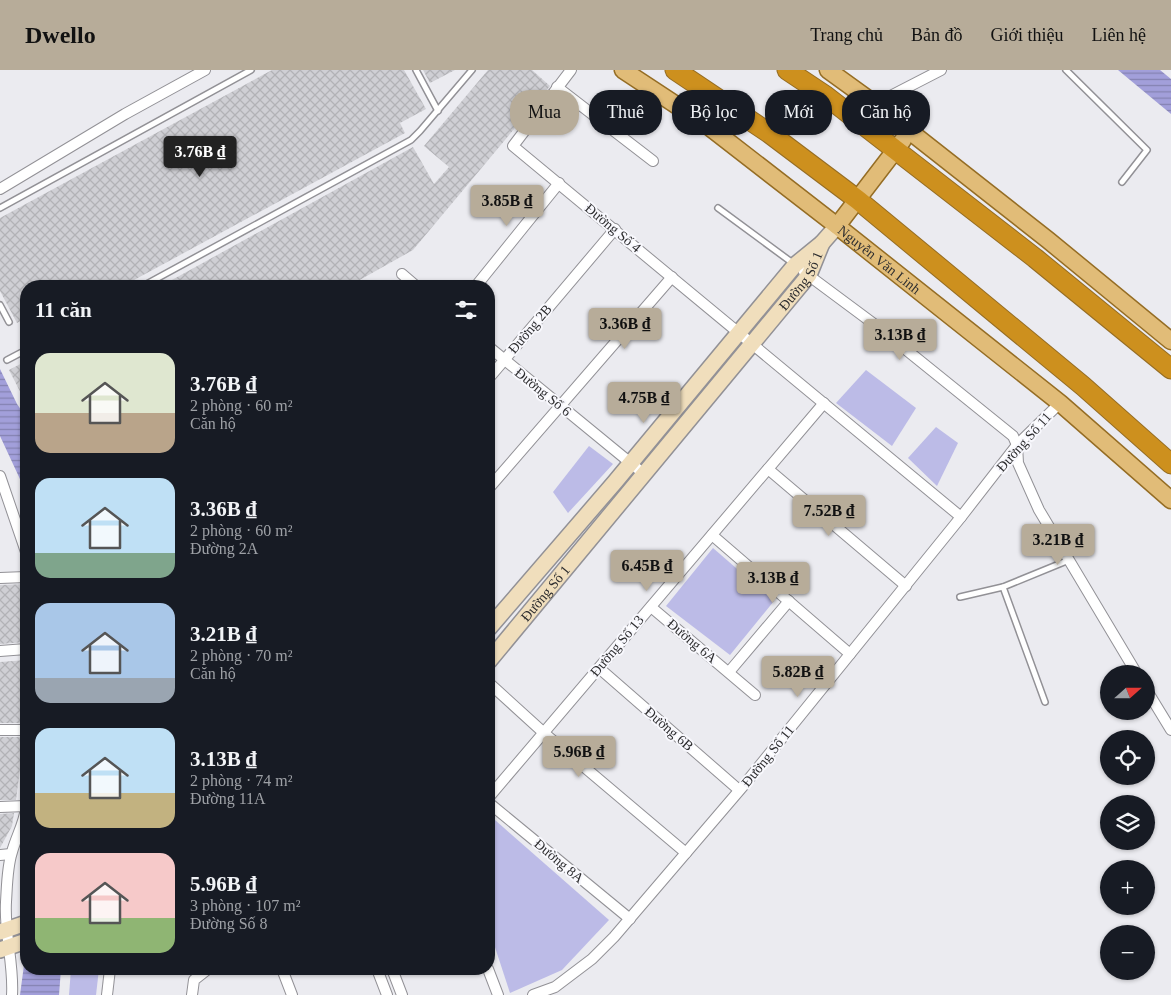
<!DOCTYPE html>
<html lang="vi">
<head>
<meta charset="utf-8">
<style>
  body { margin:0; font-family:Georgia,serif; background:#20242c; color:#f1f3f6; height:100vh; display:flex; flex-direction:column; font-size:19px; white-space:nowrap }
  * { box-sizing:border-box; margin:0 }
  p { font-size:16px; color:#9ea1a6 }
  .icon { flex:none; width:28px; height:28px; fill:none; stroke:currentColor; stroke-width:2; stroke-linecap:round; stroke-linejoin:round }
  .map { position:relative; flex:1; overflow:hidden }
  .panel { position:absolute; left:20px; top:210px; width:475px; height:695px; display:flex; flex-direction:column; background:#171b24; border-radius:20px; box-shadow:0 1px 4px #0004 }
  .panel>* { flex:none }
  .guide { position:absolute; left:510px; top:20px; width:475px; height:45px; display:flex; gap:10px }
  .needle { width:32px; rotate:69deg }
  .fabs { position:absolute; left:1100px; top:595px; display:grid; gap:10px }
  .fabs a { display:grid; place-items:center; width:55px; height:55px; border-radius:50%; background:#171b24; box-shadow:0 1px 4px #0004; font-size:25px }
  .price { position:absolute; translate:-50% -42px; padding:0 11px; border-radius:5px; background:#b7ac99; color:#111; font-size:16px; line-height:32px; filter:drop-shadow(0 1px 2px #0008) }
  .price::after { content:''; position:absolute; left:50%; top:30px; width:15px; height:11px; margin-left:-8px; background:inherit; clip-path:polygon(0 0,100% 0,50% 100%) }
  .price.on { background:#222; color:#fff }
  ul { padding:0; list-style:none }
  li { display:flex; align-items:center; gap:15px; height:125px; padding:0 15px }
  li span { display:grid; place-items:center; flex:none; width:140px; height:100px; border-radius:15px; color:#555 }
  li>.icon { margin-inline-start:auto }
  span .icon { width:60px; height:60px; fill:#fffc; stroke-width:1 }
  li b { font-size:21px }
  h2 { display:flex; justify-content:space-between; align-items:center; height:60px; padding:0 15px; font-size:21px }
  .pill { padding:0 18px; border-radius:20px; background:#171b24; box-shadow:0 1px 4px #0004; font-size:18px; line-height:45px }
  .pill.on { background:#b7ac99; color:#111 }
  header { display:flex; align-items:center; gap:30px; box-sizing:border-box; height:70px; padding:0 25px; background:#b7ac99; color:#111 }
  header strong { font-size:24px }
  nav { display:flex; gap:28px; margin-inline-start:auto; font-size:18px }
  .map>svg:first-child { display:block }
  .park { fill:#bcbbe7 }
  .water { fill:url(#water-rules) }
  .building { fill:url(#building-cross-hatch) }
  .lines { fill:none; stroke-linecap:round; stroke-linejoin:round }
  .lane-casing { stroke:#929196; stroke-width:8 }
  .street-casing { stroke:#929196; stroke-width:12 }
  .secondary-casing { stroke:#929196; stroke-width:18 }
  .primary-casing { stroke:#956d24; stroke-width:19 }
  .highway-casing { stroke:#956d24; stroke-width:21 }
  .lane { stroke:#fff; stroke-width:5 }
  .street { stroke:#fff; stroke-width:10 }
  .secondary { stroke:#f0debc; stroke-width:15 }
  .primary { stroke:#e1bc78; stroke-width:16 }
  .highway { stroke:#cd901e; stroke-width:19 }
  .labels { text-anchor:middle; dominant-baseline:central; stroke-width:4; stroke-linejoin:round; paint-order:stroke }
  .street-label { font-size:14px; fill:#2d2d2f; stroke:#f8f8fd }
</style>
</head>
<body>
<header>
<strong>Dwello</strong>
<nav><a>Trang chủ</a><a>Bản đồ</a><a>Giới thiệu</a><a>Liên hệ</a></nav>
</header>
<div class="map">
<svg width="1171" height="925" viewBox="0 0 1171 925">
  <defs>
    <pattern id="water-rules" width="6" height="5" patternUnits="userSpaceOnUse" patternTransform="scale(1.25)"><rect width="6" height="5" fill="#a29fda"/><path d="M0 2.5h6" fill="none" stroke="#8482b1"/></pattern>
    <pattern id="building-cross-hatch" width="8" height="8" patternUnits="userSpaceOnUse" patternTransform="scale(1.25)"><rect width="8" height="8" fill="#cfcfd4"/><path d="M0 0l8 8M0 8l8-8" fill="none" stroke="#b2b2b6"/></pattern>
  </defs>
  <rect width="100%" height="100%" fill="#ebebf0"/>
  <g class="park">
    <polygon points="866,300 916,338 892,376 836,333"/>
    <polygon points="936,357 958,373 937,416 908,388"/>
    <polygon points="589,376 613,394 568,443 553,422"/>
    <polygon points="713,478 774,531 730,585 666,536"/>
    <polygon points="495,750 609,850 562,900 510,923 489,859 489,756"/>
    <polygon points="71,899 99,899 96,925 69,925"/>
  </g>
  <g class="water">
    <polygon points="1118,0 1160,0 1171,9 1171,44"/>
    <polygon points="0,299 17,334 26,347 26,422 0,366"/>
    <polygon points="26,880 26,899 61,899 59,925 20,925"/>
  </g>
  <g class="building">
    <polygon points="272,0 404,0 426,39 400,53 405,63 123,216 26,216 26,248 17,253 0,221 0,148"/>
    <polygon points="423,0 455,0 430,13"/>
    <polygon points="488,0 532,0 550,16 413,180 349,216 161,216 413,77 434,114 449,97 424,76"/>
    <polygon points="26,291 26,333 9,300"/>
    <polygon points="26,514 26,572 0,574 0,515"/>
    <polygon points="26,590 24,653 0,653 0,592"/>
    <polygon points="0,667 24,667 16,730 0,730"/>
    <polygon points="14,743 12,756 0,778 0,744"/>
  </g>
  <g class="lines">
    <defs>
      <g id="lane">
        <polyline points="416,0 438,41"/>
        <polyline points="1066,0 1147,80 1122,112"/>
        <polyline points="0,138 251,0"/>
        <polyline points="718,138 794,194"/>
        <polyline points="143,216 411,70 420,61 472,0"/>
        <polyline points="0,235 9,252"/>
        <polyline points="7,290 26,280"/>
        <polyline points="960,527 1003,517"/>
        <polyline points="1045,632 1003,517 1069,490"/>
      </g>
      <g id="street">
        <polyline points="571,0 513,76 961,447"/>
        <polyline points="557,17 653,91"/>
        <polyline points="875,34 941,0"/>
        <polyline points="0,119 125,44 205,0"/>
        <polyline points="804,202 878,257 1013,366 1017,375 1018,393 1039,440 1137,604"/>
        <polyline points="402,204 416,216"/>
        <polyline points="476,216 559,113"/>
        <polyline points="489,277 644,404"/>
        <polyline points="489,308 615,159"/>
        <polyline points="768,399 906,516"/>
        <polyline points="0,406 26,482"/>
        <polyline points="489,418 672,207"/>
        <polyline points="712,465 850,584"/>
        <polyline points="0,508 26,507"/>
        <polyline points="651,537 755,625"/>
        <polyline points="0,581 26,579"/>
        <polyline points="599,598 739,720"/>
        <polyline points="729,602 789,531"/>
        <polyline points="489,613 544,663 686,783"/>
        <polyline points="1146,619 1171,660"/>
        <polyline points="0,660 26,660"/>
        <polyline points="489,727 824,333"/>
        <polyline points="489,733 630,849"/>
        <polyline points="0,737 26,736"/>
        <polyline points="0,785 11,784"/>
        <polyline points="282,899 292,925"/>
        <polyline points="377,899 387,925"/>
        <polyline points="392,899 402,925"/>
        <polyline points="488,899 498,925"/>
        <path d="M12,925C14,894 4,864 6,832C7,817 7,797 12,782C16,767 24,754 26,738"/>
        <polyline points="107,925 110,899"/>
        <polyline points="192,925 194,910 208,899"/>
        <polyline points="533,925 555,917 592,889 614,867 744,715 961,447 1017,375 1060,333"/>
      </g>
      <g id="secondary">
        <polyline points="489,558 615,412 795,195 822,173 837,156"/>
        <path id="s1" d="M489,591L809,205L822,173"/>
        <polyline points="0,862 26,853"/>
        <polyline points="0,880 26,871"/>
      </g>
      <g id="primary">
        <path id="s2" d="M623,0L708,56L837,156L1060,333L1171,430"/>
        <polyline points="828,0 875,34 1048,170 1171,271"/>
        <polyline points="837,156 903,70"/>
      </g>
      <g id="highway">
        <polyline points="675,0 769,63 858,130 1083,316 1171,394"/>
        <polyline points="787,0 826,26 1035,188 1171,299"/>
      </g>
    </defs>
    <use href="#lane" class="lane-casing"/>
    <use href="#street" class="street-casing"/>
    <use href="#secondary" class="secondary-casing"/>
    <use href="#primary" class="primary-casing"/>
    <use href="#highway" class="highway-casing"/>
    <use href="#lane" class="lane"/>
    <use href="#street" class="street"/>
    <use href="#secondary" class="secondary"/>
    <use href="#primary" class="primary"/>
    <use href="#highway" class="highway"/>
  </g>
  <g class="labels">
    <g class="street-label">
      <text transform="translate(613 158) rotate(40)">Đường Số 4</text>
      <text stroke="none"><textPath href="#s2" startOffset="319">Nguyễn Văn Linh</textPath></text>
      <text stroke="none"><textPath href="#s1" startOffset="492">Đường Số 1</textPath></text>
      <text transform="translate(530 259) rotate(-50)">Đường 2B</text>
      <text transform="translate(543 322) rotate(39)">Đường Số 6</text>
      <text transform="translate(1024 372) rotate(-48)">Đường Số 11</text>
      <text stroke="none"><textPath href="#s1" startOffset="88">Đường Số 1</textPath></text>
      <text transform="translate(692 571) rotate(40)">Đường 6A</text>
      <text transform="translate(617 576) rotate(-50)">Đường Số 13</text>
      <text transform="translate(669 659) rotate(41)">Đường 6B</text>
      <text transform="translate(768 686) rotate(-51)">Đường Số 11</text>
      <text transform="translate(559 791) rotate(40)">Đường 8A</text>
    </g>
  </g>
</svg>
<div class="fabs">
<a><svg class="needle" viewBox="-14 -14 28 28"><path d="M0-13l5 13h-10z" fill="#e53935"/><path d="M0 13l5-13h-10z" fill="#9ea1a6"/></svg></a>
<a><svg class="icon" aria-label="locate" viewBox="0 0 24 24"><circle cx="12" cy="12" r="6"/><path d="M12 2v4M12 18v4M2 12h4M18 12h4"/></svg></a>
<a><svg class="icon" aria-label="layers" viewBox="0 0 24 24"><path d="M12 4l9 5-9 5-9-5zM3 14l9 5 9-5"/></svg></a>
<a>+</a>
<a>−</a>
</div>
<b class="price on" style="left:200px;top:108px">3.76B ₫</b>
<b class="price" style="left:507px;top:157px">3.85B ₫</b>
<b class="price" style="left:625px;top:280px">3.36B ₫</b>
<b class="price" style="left:900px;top:291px">3.13B ₫</b>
<b class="price" style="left:644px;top:354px">4.75B ₫</b>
<b class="price" style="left:829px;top:467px">7.52B ₫</b>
<b class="price" style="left:1058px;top:496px">3.21B ₫</b>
<b class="price" style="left:647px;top:522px">6.45B ₫</b>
<b class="price" style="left:773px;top:534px">3.13B ₫</b>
<b class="price" style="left:798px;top:628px">5.82B ₫</b>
<b class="price" style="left:579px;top:708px">5.96B ₫</b>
<div class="guide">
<a class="pill on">Mua</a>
<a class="pill">Thuê</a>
<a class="pill">Bộ lọc</a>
<a class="pill">Mới</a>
<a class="pill">Căn hộ</a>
</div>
<section class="panel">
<h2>11 căn<svg class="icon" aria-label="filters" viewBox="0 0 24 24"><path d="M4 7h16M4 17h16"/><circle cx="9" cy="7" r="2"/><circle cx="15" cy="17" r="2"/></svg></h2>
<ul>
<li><span style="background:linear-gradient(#dfe7d0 60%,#b9a48a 0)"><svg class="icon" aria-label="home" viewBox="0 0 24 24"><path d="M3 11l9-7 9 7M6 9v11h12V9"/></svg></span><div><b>3.76B ₫</b><p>2 phòng · 60 m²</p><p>Căn hộ</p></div></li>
<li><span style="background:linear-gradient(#bfe0f5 75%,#7fa58c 0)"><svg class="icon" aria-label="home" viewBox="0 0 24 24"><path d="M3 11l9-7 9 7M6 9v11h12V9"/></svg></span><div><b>3.36B ₫</b><p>2 phòng · 60 m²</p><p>Đường 2A</p></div></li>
<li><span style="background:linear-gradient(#a9c7e8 75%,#9aa5b1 0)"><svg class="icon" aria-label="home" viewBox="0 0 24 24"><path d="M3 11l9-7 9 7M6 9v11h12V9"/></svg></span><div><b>3.21B ₫</b><p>2 phòng · 70 m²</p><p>Căn hộ</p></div></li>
<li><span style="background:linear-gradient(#bfe0f5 65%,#c2b280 0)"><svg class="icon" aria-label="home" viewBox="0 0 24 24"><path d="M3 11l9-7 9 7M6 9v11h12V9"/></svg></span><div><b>3.13B ₫</b><p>2 phòng · 74 m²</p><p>Đường 11A</p></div></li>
<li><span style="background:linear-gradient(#f6c9c9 65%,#8fb573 0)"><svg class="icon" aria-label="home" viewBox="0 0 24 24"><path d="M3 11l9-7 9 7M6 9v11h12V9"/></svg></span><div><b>5.96B ₫</b><p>3 phòng · 107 m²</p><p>Đường Số 8</p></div></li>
</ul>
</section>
</div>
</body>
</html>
